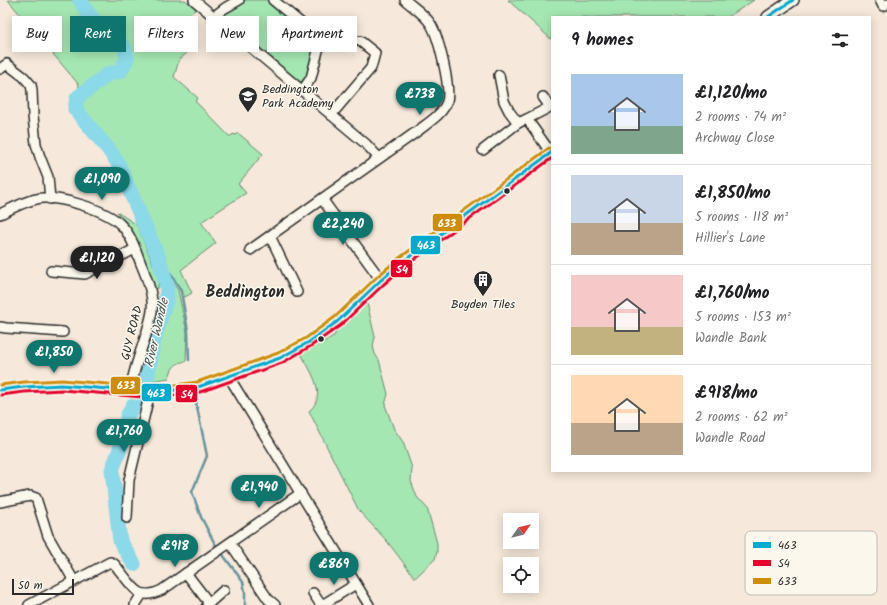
<!DOCTYPE html>
<html lang="en">
<head>
<meta charset="utf-8">
<style>
  body { margin:0; font-family:Kalam,sans-serif; background:#f6f6f6; color:#202124; height:100vh; display:flex; flex-direction:column; font-size:15px; white-space:nowrap }
  * { box-sizing:border-box; margin:0 }
  p { font-size:13px; color:#757577 }
  .icon { flex:none; width:22px; height:22px; fill:none; stroke:currentColor; stroke-width:2; stroke-linecap:round; stroke-linejoin:round }
  .map { position:relative; flex:1; overflow:hidden }
  .panel { position:absolute; left:551px; top:16px; width:320px; height:456px; display:flex; flex-direction:column; background:#fff; border-radius:0px; box-shadow:0 2px 10px #0003 }
  .panel>* { flex:none }
  .guide { position:absolute; left:12px; top:16px; width:380px; height:36px; display:flex; gap:8px }
  .needle { width:26px; rotate:56deg }
  .buttons { position:absolute; left:503px; top:513px; display:grid; gap:8px }
  .buttons a { display:grid; place-items:center; width:36px; height:36px; border-radius:0px; background:#fff; box-shadow:0 2px 10px #0003; font-size:20px }
  .scale { position:absolute; left:12px; bottom:10px; width:62px; box-sizing:border-box; padding-left:4px; border:2px solid #2b2b2b; border-top:0; font-size:11px; line-height:14px; white-space:nowrap; color:#2b2b2b; -webkit-text-stroke:3px #fbf7ec; paint-order:stroke }
  .price { position:absolute; translate:-50% -34px; padding:0 9px; border-radius:14px; background:#0f766e; color:#fff; font-size:13px; line-height:26px; filter:drop-shadow(0 1px 2px #0008) }
  .price::after { content:''; position:absolute; left:50%; top:24px; width:12px; height:9px; margin-left:-6px; background:inherit; clip-path:polygon(0 0,100% 0,50% 100%) }
  .price.current { background:#222; color:#fff }
  ul { padding:0; list-style:none }
  li { display:flex; align-items:center; gap:12px; height:100px; padding:0 20px }
  li+li { border-top:1px solid #e0e0e0 }
  li span { display:grid; place-items:center; flex:none; width:112px; height:80px; border-radius:0px; color:#555 }
  li>.icon { margin-inline-start:auto }
  span .icon { width:48px; height:48px; fill:#fffc; stroke-width:1 }
  li b { font-size:17px }
  h2 { display:flex; justify-content:space-between; align-items:center; height:48px; padding:0 20px; font-size:17px }
  .pill { padding:0 14px; border-radius:0px; background:#fff; box-shadow:0 2px 10px #0003; font-size:14px; line-height:36px }
  .pill.current { background:#0f766e; color:#fff }
  .map>svg:first-child { display:block }
  .green { fill:#a4e7b2; stroke:#68896e }
  .lines { fill:none; stroke-linecap:round; stroke-linejoin:round }
  .stream { stroke:#65939d; stroke-width:2.5 }
  .river { stroke:#8bd9e9; stroke-width:15 }
  .minor-casing { stroke:#2b2b2b; stroke-width:12 }
  .major-casing { stroke:#2b2b2b; stroke-width:14 }
  .minor { stroke:#fbf7ec; stroke-width:9 }
  .major { stroke:#fbf7ec; stroke-width:11 }
  .bus-1-casing { stroke:#fbf7ec; stroke-width:6 }
  .bus-2-casing { stroke:#fbf7ec; stroke-width:6 }
  .bus-3-casing { stroke:#fbf7ec; stroke-width:6 }
  .bus-1 { stroke:#00a9ce; stroke-width:3 }
  .bus-2 { stroke:#e4002b; stroke-width:3 }
  .bus-3 { stroke:#ce8d09; stroke-width:3 }
  .bus-dot { fill:#2b2b2b; stroke:#fbf7ec; stroke-width:1.5 }
  .labels { text-anchor:middle; dominant-baseline:central; stroke-width:3; stroke-linejoin:round; paint-order:stroke }
  .poi-label { font-size:12px; fill:#2b2b2b; stroke:#fbf7ec; text-anchor:start }
  .street-label { font-size:12px; fill:#2b2b2b; stroke:#fbf7ec }
  .water-label { font-size:13px; font-style:italic; fill:#43565a; stroke:#fbf7ec }
  .district-label { font-size:16px; font-weight:bold; fill:#2b2b2b; stroke:#fbf7ec }
  .key { fill:#fbf7ec; stroke:#bdbab2; stroke-width:1 }
  .key-label { font-size:11px; fill:#2b2b2b }
  .line-badge { stroke:#fbf7ec; stroke-width:1.5 }
  .badge-label { font-size:11px; text-anchor:middle; font-weight:bold; fill:#fff }
</style>
</head>
<body>
<div class="map">
<svg width="887" height="605" viewBox="0 0 887 605">
  <rect width="100%" height="100%" fill="#f6e9db"/>
  <filter id="ink" filterUnits="userSpaceOnUse"><feTurbulence type="fractalNoise" baseFrequency=".025" numOctaves="2"/><feDisplacementMap in="SourceGraphic" scale="8" xChannelSelector="R" yChannelSelector="G"/><feConvolveMatrix kernelMatrix="1 2 1 2 8 2 1 2 1" color-interpolation-filters="sRGB"/></filter>
  <g filter="url(#ink)">
    <g class="green">
      <polygon points="8,0 185,0 196,9 174,27 187,42 183,46 188,52 179,60 174,77 198,98 195,101 229,136 231,136 233,134 236,135 238,133 263,154 238,184 246,193 201,222 216,243 181,270 192,293 185,297 169,271 159,259 118,163 109,150 75,109 79,85"/>
      <path d="M246,0H268L311,35L317,42L308,77L304,81L299,83L224,20C223,8 237,5 246,0Z"/>
      <polygon points="508,0 754,0 728,17 552,17 552,40"/>
      <path d="M117,212L137,225L159,279L158,288L153,289C147,260 136,235 117,212Z"/>
      <path d="M168,275L178,290L187,332L186,361C175,363 172,367 169,378L151,381L160,328L172,291Z"/>
      <path d="M367,303L375,337L373,346L375,354L379,360L388,394L385,405L394,429L403,442L412,468L411,481L417,497L427,508L437,543V552L435,559L415,578L386,540L359,511L309,411C329,395 309,369 300,352L319,339L322,343L335,335V333Z"/>
    </g>
    <g class="lines">
      <g class="stream">
        <polyline points="159,259 169,271 181,291 188,331 189,360"/>
        <polyline points="194,392 207,456 192,492 201,517 215,544 243,582 245,592 245,605"/>
      </g>
      <polyline class="river" points="80,0 90,16 124,47 127,58 121,71 108,74 77,98 75,109 109,150 118,163 159,259 167,286 166,301 155,336 147,378 127,417 124,439 112,470 120,541 134,564"/>
      <defs>
        <g id="minor">
          <polyline points="194,0 366,144 379,158"/>
          <polyline points="273,0 313,33 319,39 320,43 311,78 302,91"/>
          <polyline points="880,0 883,6 887,4"/>
          <polyline points="213,17 225,8 239,0"/>
          <polyline points="0,69 7,64 24,77 31,85 32,90 33,116 36,144 40,157 48,177 50,199"/>
          <polyline points="499,75 504,101 509,111 518,123"/>
          <polyline points="543,97 550,107 527,119 551,153"/>
          <polyline points="331,115 371,68 375,53 360,41"/>
          <polyline points="483,150 518,123 527,119"/>
          <polyline points="322,199 381,280"/>
          <path d="M0,214C13,208 28,199 43,198C62,197 106,210 120,224C131,234 136,251 141,264C147,278 154,296 152,311C151,319 148,327 146,335C140,353 133,372 130,391"/>
          <polyline points="270,236 297,292"/>
          <path d="M250,250L419,130C429,122 443,114 447,101C451,87 438,34 430,23C424,14 413,7 405,0"/>
          <polyline points="51,271 85,274 135,249"/>
          <polyline points="0,327 6,328 63,332"/>
          <polyline points="229,377 369,605"/>
          <polyline points="0,502 30,496 36,498 48,536 74,581"/>
          <polyline points="127,518 129,480 150,392"/>
          <polyline points="230,543 268,599 275,605"/>
          <polyline points="186,573 209,603"/>
          <polyline points="313,593 321,605"/>
          <path d="M29,605L110,562C115,563 116,566 119,570C133,586 138,602 162,590L301,493"/>
          <polyline points="135,605 142,594"/>
          <polyline points="207,605 224,590"/>
          <polyline points="322,605 356,584"/>
        </g>
        <g id="major">
          <polyline points="768,17 793,0"/>
          <polyline points="0,390 24,387 62,385 154,393 172,391 198,387 229,377 280,358 309,342 338,321 381,280 401,263 552,152"/>
        </g>
      </defs>
      <use href="#minor" class="minor-casing"/>
      <use href="#major" class="major-casing"/>
      <use href="#minor" class="minor"/>
      <use href="#major" class="major"/>
      <defs>
        <g id="bus-1">
          <polyline points="768,17 793,0"/>
          <polyline points="0,390 24,387 62,385 154,393 198,387 280,358 309,342 338,321 381,280 401,263 552,152"/>
        </g>
        <polyline id="bus-2" points="1,395 24,392 62,390 154,398 200,392 282,363 311,346 341,325 384,284 404,267 552,158"/>
        <polyline id="bus-3" points="0,385 24,382 62,380 154,388 197,382 278,353 306,338 335,317 378,276 398,259 549,148"/>
      </defs>
      <use href="#bus-1" class="bus-1-casing"/>
      <use href="#bus-2" class="bus-2-casing"/>
      <use href="#bus-3" class="bus-3-casing"/>
      <use href="#bus-1" class="bus-1"/>
      <use href="#bus-2" class="bus-2"/>
      <use href="#bus-3" class="bus-3"/>
    </g>
  </g>
  <defs>
    <symbol id="school-pin" viewBox="-11 -11 22 30"><path d="M0 17L-7.5 6A9.5 9.5 0 1 1 7.5 6Z" fill="#2b2b2b" stroke="#fbf7ec"/><path d="M0-5L7-2L0 1L-7-2ZM-4 1L0 2.5L4 1V4Q0 6-4 4Z" fill="#fff"/></symbol>
    <symbol id="building-pin" viewBox="-11 -11 22 30"><path d="M0 17L-7.5 6A9.5 9.5 0 1 1 7.5 6Z" fill="#2b2b2b" stroke="#fbf7ec"/><path d="M-4-6H4V6H1V3H-1V6H-4ZM-2.5-4.3h1.7v1.8h-1.7ZM.8-4.3h1.7v1.8H.8ZM-2.5-1h1.7V.8h-1.7ZM.8-1h1.7V.8H.8Z" fill="#fff"/></symbol>
  </defs>
  <g fill-rule="evenodd">
    <use href="#school-pin" x="237" y="85" width="22" height="30"/>
    <use href="#building-pin" x="472" y="269" width="22" height="30"/>
  </g>
  <g class="bus-dot">
    <circle cx="507" cy="191" r="3.5"/>
    <circle cx="321" cy="339" r="3.5"/>
  </g>
  <g class="labels">
    <g class="poi-label">
      <text x="262" y="89">Beddington<tspan x="262" dy="14">Park Academy</tspan></text>
      <text x="483" y="304" text-anchor="middle">Boyden Tiles</text>
    </g>
    <g class="street-label">
      <text transform="translate(132 333) rotate(-76)">GUY ROAD</text>
    </g>
    <g class="water-label">
      <text transform="translate(157 333) rotate(-77)">River Wandle</text>
    </g>
    <g class="district-label">
      <text x="245" y="292">Beddington</text>
    </g>
  </g>
  <rect x="745" y="531" width="132" height="64" rx="6" class="key"/>
  <rect x="753" y="542" width="18" height="6" fill="#00a9ce"/>
  <rect x="753" y="560" width="18" height="6" fill="#e4002b"/>
  <rect x="753" y="578" width="18" height="6" fill="#ce8d09"/>
  <g class="key-label">
    <text x="778" y="549">463</text>
    <text x="778" y="567">S4</text>
    <text x="778" y="585">633</text>
  </g>
  <g class="line-badge">
    <rect x="432" y="213" width="31" height="19" rx="4" fill="#ce8d09"/>
    <rect x="410" y="235" width="31" height="20" rx="4" fill="#00a9ce"/>
    <rect x="390" y="259" width="23" height="19" rx="4" fill="#e4002b"/>
    <rect x="110" y="376" width="31" height="19" rx="4" fill="#ce8d09"/>
    <rect x="141" y="383" width="31" height="19" rx="4" fill="#00a9ce"/>
    <rect x="175" y="384" width="23" height="19" rx="4" fill="#e4002b"/>
  </g>
  <g class="badge-label">
    <text x="447" y="227">633</text>
    <text x="426" y="249">463</text>
    <text x="402" y="273">S4</text>
    <text x="126" y="389">633</text>
    <text x="156" y="397">463</text>
    <text x="187" y="398">S4</text>
  </g>
</svg>
<div class="buttons">
<a><svg class="needle" viewBox="-14 -14 28 28"><path d="M0-13l5 13h-10z" fill="#e53935"/><path d="M0 13l5-13h-10z" fill="#757577"/></svg></a>
<a><svg class="icon" aria-label="locate" viewBox="0 0 24 24"><circle cx="12" cy="12" r="6"/><path d="M12 2v4M12 18v4M2 12h4M18 12h4"/></svg></a>
</div>
<div class="scale">50 m</div>
<b class="price" style="left:420px;top:116px">£738</b>
<b class="price" style="left:102px;top:201px">£1,090</b>
<b class="price" style="left:343px;top:246px">£2,240</b>
<b class="price current" style="left:97px;top:280px">£1,120</b>
<b class="price" style="left:54px;top:374px">£1,850</b>
<b class="price" style="left:124px;top:453px">£1,760</b>
<b class="price" style="left:259px;top:509px">£1,940</b>
<b class="price" style="left:175px;top:568px">£918</b>
<b class="price" style="left:334px;top:586px">£869</b>
<div class="guide">
<a class="pill">Buy</a>
<a class="pill current">Rent</a>
<a class="pill">Filters</a>
<a class="pill">New</a>
<a class="pill">Apartment</a>
</div>
<section class="panel">
<h2>9 homes<svg class="icon" aria-label="filters" viewBox="0 0 24 24"><path d="M4 7h16M4 17h16"/><circle cx="9" cy="7" r="2"/><circle cx="15" cy="17" r="2"/></svg></h2>
<ul>
<li><span style="background:linear-gradient(#a9c7e8 65%,#7fa58c 0)"><svg class="icon" aria-label="home" viewBox="0 0 24 24"><path d="M3 11l9-7 9 7M6 9v11h12V9"/></svg></span><div><b>£1,120/mo</b><p>2 rooms · 74 m²</p><p>Archway Close</p></div></li>
<li><span style="background:linear-gradient(#c9d6e8 60%,#b9a48a 0)"><svg class="icon" aria-label="home" viewBox="0 0 24 24"><path d="M3 11l9-7 9 7M6 9v11h12V9"/></svg></span><div><b>£1,850/mo</b><p>5 rooms · 118 m²</p><p>Hillier's Lane</p></div></li>
<li><span style="background:linear-gradient(#f6c9c9 65%,#c2b280 0)"><svg class="icon" aria-label="home" viewBox="0 0 24 24"><path d="M3 11l9-7 9 7M6 9v11h12V9"/></svg></span><div><b>£1,760/mo</b><p>5 rooms · 153 m²</p><p>Wandle Bank</p></div></li>
<li><span style="background:linear-gradient(#ffd9b3 60%,#b9a48a 0)"><svg class="icon" aria-label="home" viewBox="0 0 24 24"><path d="M3 11l9-7 9 7M6 9v11h12V9"/></svg></span><div><b>£918/mo</b><p>2 rooms · 62 m²</p><p>Wandle Road</p></div></li>
</ul>
</section>
</div>
</body>
</html>
